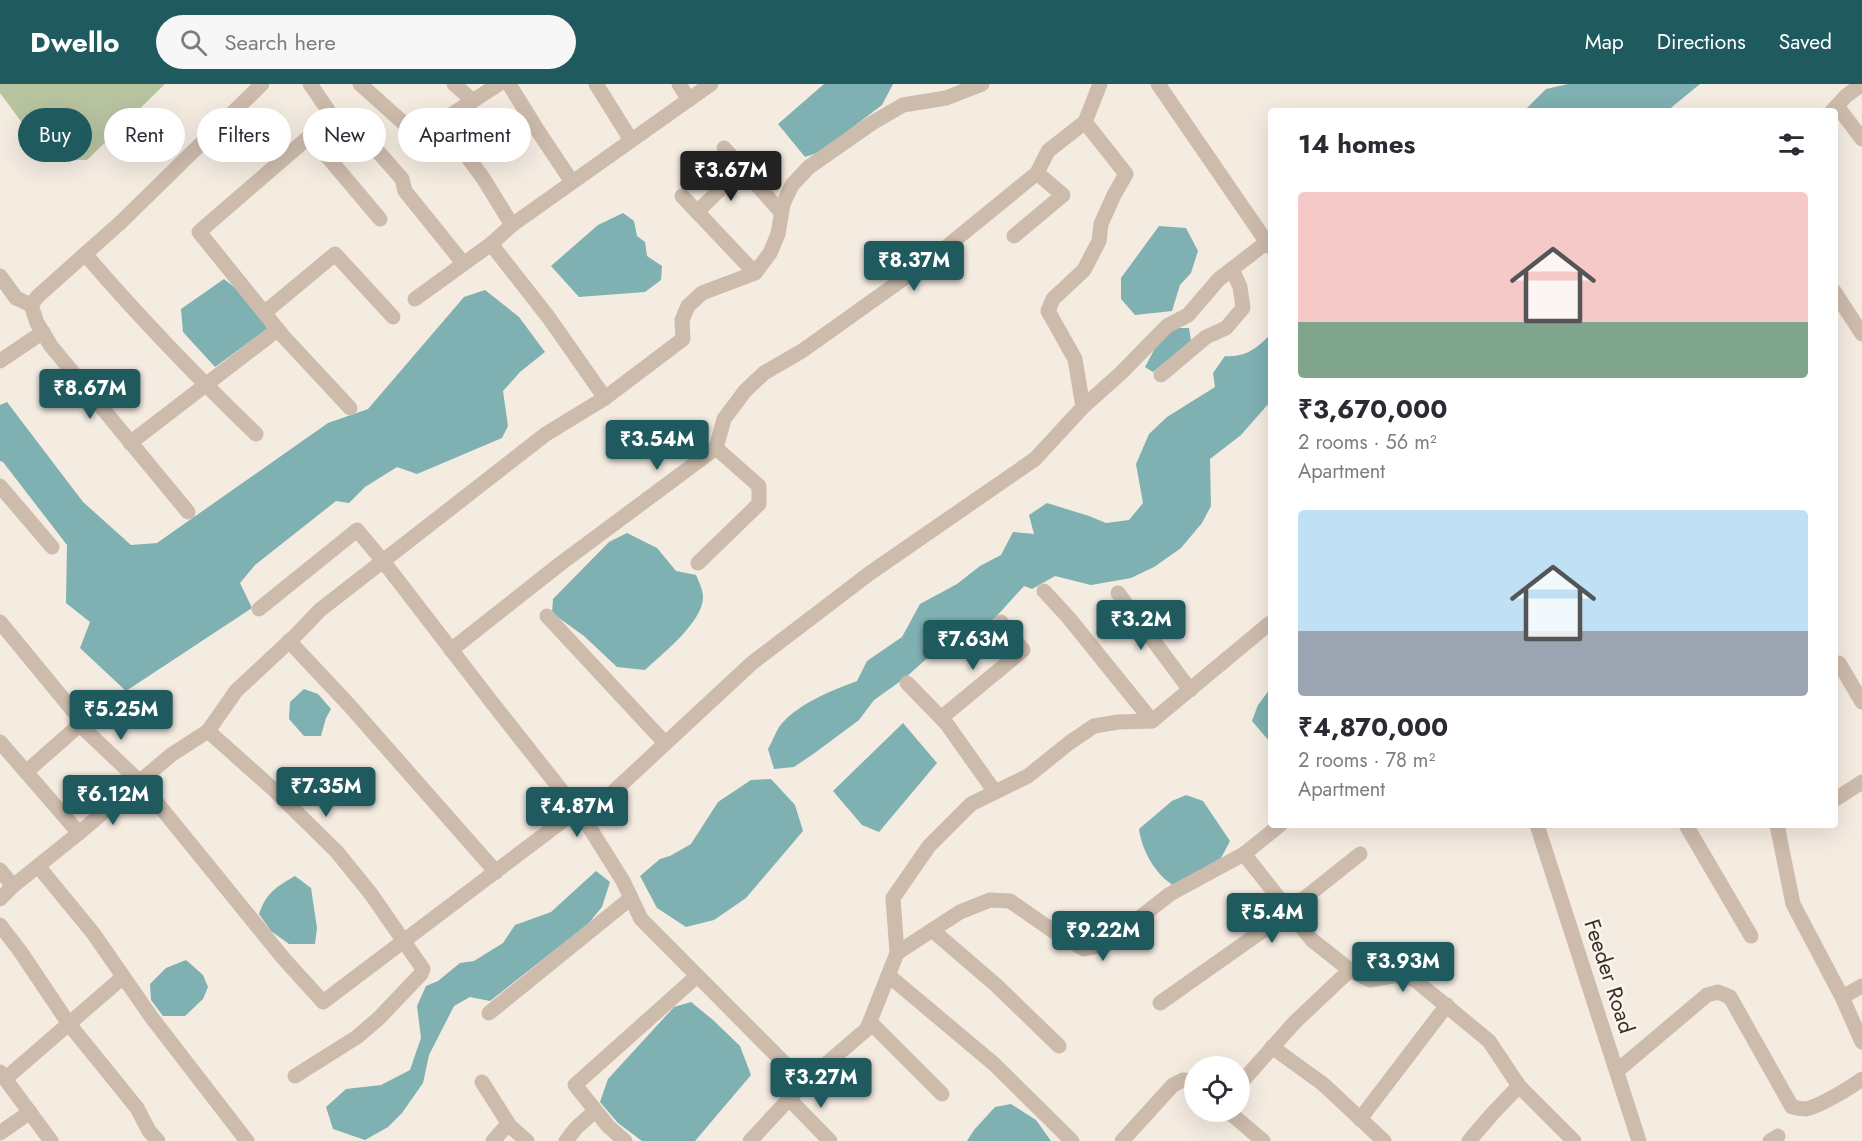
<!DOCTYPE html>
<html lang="en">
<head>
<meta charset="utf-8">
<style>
  body { margin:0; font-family:Jost,sans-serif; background:#f7f7f7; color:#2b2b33; height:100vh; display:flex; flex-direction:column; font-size:22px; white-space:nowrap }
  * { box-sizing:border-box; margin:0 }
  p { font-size:20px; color:#7c7c81 }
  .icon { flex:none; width:33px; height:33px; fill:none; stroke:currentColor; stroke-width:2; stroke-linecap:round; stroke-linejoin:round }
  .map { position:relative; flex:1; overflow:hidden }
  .sheet { position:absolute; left:1268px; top:24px; width:570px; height:720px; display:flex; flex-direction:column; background:#fff; border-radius:6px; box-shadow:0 6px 24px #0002 }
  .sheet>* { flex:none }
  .hud { position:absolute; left:18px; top:24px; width:570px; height:54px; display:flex; gap:12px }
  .fabs { position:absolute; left:1184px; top:972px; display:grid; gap:12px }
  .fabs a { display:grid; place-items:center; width:66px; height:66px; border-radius:50%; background:#fff; box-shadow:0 6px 24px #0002; font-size:30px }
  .price { position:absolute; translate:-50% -51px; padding:0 14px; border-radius:6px; background:#1f5a5e; color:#fff; font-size:20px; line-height:39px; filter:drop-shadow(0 2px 3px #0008) }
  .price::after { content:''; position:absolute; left:50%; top:36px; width:18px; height:14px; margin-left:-9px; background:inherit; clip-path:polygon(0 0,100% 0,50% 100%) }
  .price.current { background:#222; color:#fff }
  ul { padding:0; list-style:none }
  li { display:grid; align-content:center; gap:12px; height:318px; padding:0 30px }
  li span { display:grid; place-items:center; height:186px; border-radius:6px; color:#555 }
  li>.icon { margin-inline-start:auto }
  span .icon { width:108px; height:108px; fill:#fffc; stroke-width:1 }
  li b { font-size:26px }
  h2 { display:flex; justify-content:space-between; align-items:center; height:72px; padding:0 30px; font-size:26px }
  .chip { padding:0 21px; border-radius:27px; background:#fff; box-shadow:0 6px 24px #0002; font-size:21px; line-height:54px }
  .chip.current { background:#1f5a5e; color:#fff }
  header { display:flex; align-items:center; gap:36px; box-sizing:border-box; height:84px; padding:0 30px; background:#1f5a5e; color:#fff }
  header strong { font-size:28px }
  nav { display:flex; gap:33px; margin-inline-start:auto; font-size:21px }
  .search { width:420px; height:54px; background:#f7f7f7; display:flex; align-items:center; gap:15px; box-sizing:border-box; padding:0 21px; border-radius:33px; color:#7c7c81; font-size:22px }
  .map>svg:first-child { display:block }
  .green { fill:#b8c4a0 }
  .water { fill:#7fb0b2 }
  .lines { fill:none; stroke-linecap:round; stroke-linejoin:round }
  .minor { stroke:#cdbbac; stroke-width:15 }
  .labels { text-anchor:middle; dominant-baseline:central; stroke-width:5; stroke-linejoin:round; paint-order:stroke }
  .street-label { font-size:22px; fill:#3b302b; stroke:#fbf5ee }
</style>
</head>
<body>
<header>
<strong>Dwello</strong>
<div class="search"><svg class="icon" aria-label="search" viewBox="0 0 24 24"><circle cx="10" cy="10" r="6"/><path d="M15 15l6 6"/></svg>Search here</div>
<nav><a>Map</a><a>Directions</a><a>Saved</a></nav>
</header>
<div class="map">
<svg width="1862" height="1057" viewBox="0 0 1862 1057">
  <rect width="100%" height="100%" fill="#f4ebe1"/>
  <polygon class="green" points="0,0 165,0 87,76 49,75 0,9"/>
  <g class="water">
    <polygon points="824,0 893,0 882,21 820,68 805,73 778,40"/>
    <polygon points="1568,0 1700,0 1667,27 1524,27 1546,5"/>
    <polygon points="623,129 634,137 637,152 645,158 647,172 662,182 661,196 645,208 579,213 551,182 598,141"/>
    <polygon points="1159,142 1186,144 1198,167 1191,189 1180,201 1172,227 1135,231 1121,215 1121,194"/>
    <path d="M224,195C242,209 259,223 267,245L215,283L183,248L181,225Z"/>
    <polygon points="485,206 519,233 545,268 520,288 503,307 508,342 502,354 417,390 397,383 365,403 349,419 336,417 255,481 240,499 252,524 126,607 80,564 90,538 66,519 67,461 3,378 0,377 0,321 7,318 83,418 131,461 157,459 328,339 368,325 464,213"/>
    <polygon points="1176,244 1189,244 1191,257 1153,288 1145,283 1161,253"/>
    <path d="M1270,251V318L1241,351L1210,375L1211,422L1202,439L1181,464L1154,483L1131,494L1091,501L1055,492L1032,505L1024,502L994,535L933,569L905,594L874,616L859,636L816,668L794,683L774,685L768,665C772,658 775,650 779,643C797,620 830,607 857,597L867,577L902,553L920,520L957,500L980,482L1001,471L1013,448L1034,450L1029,431L1047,419L1089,432L1106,439L1129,436L1143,419L1136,380L1149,350L1167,333L1215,303L1213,289L1225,272C1245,274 1257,264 1270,251Z"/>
    <path d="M627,449L657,464L676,487L696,491C699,498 703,506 703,513C703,538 662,570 645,586L617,583L584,552L552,529L553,515L609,458Z"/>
    <polygon points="304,605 318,610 331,625 326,634 321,652 304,652 289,635 290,618"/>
    <polygon points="1270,605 1270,658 1252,637 1258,621"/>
    <polygon points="903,639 937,679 879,748 862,741 833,707"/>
    <polygon points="771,695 795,721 803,747 746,814 714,836 686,843 657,824 640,792 660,775 670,772 691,760 718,718 751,696"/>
    <path d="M1186,711L1203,717L1230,757L1221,774L1174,802C1155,790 1142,767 1139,745L1172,717Z"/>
    <polygon points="596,787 610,798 602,823 588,840 490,917 470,913 454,922 429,971 423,999 402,1029 388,1043 365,1056 333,1045 326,1023 346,1005 381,1001 410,986 421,954 417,922 426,902 438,897 460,879 474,877 503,859 515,841 551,828"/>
    <path d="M295,792L311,804L317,844L315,860H289L271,847L259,830C266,809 276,803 295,792Z"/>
    <polygon points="186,876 203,891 208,903 203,915 185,932 163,932 151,916 150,900 166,884"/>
    <polygon points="691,918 713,936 740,962 751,991 695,1057 642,1057 618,1039 600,1018 608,995 674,923"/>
    <polygon points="1011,1020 1036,1036 1051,1057 967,1057 974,1046 995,1023"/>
  </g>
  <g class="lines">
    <g class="minor">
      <polyline points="310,0 328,26 325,36 310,52 199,148 283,252 350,324"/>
      <polyline points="360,0 418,52 499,0"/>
      <polyline points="454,0 473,17"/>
      <polyline points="509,0 538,47 572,98"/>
      <polyline points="596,0 631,56"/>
      <polyline points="679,0 689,16"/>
      <polyline points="1158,0 1270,163"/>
      <polyline points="1837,22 1862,55"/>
      <polyline points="1832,27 1846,12 1862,0"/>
      <polyline points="441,37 483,94 512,141"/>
      <polyline points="310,52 380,135"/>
      <polyline points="374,63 402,95 405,107 463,179"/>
      <polyline points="724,64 781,128"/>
      <polyline points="682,112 755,189"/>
      <polyline points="697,128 742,84"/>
      <polyline points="1014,152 1063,111 1037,89"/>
      <polyline points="491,160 512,141 711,0"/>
      <path d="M85,170C139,233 196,292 256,350"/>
      <polyline points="0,192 16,214 31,221"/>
      <polyline points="1834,207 1862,250"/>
      <polyline points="415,215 491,160 549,234 605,314"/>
      <polyline points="31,221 38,212 121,138 262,0"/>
      <polyline points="31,221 37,239 51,262 188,428"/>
      <polyline points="264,229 335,170 393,233"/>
      <polyline points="0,277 43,248"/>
      <polyline points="1161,291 1206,253 1226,244 1243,224 1240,203 1232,185"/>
      <polyline points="1083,323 1075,275 1048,227 1053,215 1084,186 1099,157 1101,140 1114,111 1126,90 1085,38"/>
      <polyline points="130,359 277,246"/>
      <polyline points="716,364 724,335 745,307 764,289 802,267 934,173 1037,89 1048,67 1085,38 1100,0"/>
      <polyline points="0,402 52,463"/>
      <polyline points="1044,507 1068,533 1152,637"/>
      <polyline points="1118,509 1190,606"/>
      <polyline points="259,525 357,446 383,477 490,616 584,735 623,797 641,835 804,999"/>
      <polyline points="547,532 665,659"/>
      <polyline points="0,538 79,634 79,640 76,644 26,688"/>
      <polyline points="289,557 349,621 496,788"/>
      <polyline points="451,566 560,480 716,364 759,402 759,420 698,479"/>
      <polyline points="1839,579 1862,618"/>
      <polyline points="907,599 946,639 995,708"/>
      <polyline points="941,634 1023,566 1001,538"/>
      <polyline points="79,640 140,698 284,875 323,918 577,726"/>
      <polyline points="208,647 273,705 337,768 371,810 423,885 421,890 379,934 357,953 295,992"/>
      <polyline points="0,658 79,749"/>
      <polyline points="1834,716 1862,698"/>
      <polyline points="584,735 752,579 870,489 1035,375 1083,323 1121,289 1167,242 1188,231 1219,195 1267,158"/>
      <polyline points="1537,741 1639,1057"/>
      <polyline points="1686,741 1751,852"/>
      <polyline points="1777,741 1793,820 1842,913 1862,958"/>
      <polyline points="1244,770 1312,856 1350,886 1370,896 1392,892 1405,892 1415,896 1489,957 1519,1002 1574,1057"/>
      <polyline points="38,782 93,849 152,934 247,1057"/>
      <polyline points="0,786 13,802"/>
      <polyline points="0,815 13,802 79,749 171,671 208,647 236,607 297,550 320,526 546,350 605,314 683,255 682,236 688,222 702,209 755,189 770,169 778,150 783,120 792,101 809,83 872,39 903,21 946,14 982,0"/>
      <polyline points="0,841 20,867 69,940 137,1024 149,1047 158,1057"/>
      <polyline points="932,846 996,901 1059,962"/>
      <polyline points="897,869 960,828 990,816 1010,817 1056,849 1084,865 1105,861 1170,810 1244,770 1280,741"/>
      <polyline points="888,891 994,980 1072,1057"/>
      <polyline points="1842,913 1862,902"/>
      <polyline points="1160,919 1272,840 1360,770"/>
      <polyline points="489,929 631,814"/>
      <polyline points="870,938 942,1010"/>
      <polyline points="1272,963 1323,1000 1384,1057"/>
      <path d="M1617,987L1707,911L1718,908L1730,913L1792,1023C1797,1024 1801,1025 1806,1025C1820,1022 1850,1004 1862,995"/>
      <polyline points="0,988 51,1057"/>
      <polyline points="5,995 123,893"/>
      <polyline points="482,998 510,1042 527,1057"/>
      <polyline points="1239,1001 1294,939 1350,886"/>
      <polyline points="789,1015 830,1057"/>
      <polyline points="1229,1028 1263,1057"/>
      <polyline points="1360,1035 1447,921"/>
      <polyline points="0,1049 30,1028"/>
      <polyline points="493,1057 508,1040"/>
      <polyline points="566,1057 576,1044 595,1027"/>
      <polyline points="625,1057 608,1042 575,1001 697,892"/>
      <polyline points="750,1057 804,999 867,945 897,869 893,814 929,762 971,720 1028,692 1069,659 1094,642 1118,638 1152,637 1270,539"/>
      <polyline points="1122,1057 1173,1001 1183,996 1194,998"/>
      <polyline points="1469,1057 1493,1029 1519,1002"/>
      <polyline points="1770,1057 1778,1052"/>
    </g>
  </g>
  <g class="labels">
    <g class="street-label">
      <text transform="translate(1610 892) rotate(72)">Feeder Road</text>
    </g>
  </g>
</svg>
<div class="fabs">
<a><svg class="icon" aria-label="locate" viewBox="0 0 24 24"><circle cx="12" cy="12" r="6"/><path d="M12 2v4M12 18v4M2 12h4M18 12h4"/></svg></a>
</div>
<b class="price current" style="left:731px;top:118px">₹3.67M</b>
<b class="price" style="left:914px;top:208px">₹8.37M</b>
<b class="price" style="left:90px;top:336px">₹8.67M</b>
<b class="price" style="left:657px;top:387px">₹3.54M</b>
<b class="price" style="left:1141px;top:567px">₹3.2M</b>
<b class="price" style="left:973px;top:587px">₹7.63M</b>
<b class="price" style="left:121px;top:657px">₹5.25M</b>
<b class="price" style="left:326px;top:734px">₹7.35M</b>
<b class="price" style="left:113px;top:742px">₹6.12M</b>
<b class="price" style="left:577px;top:754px">₹4.87M</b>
<b class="price" style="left:1272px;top:860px">₹5.4M</b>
<b class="price" style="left:1103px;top:878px">₹9.22M</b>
<b class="price" style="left:1403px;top:909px">₹3.93M</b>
<b class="price" style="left:821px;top:1025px">₹3.27M</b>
<div class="hud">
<a class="chip current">Buy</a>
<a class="chip">Rent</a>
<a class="chip">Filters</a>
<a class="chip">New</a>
<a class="chip">Apartment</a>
</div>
<section class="sheet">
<h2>14 homes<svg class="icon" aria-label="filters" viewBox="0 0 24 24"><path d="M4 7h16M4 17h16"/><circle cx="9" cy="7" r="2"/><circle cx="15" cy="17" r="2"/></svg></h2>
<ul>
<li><span style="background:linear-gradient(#f6c9c9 70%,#7fa58c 0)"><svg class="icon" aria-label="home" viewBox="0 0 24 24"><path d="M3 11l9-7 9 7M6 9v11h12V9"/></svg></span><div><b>₹3,670,000</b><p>2 rooms · 56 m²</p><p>Apartment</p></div></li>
<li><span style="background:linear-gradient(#bfe0f5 65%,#9aa5b1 0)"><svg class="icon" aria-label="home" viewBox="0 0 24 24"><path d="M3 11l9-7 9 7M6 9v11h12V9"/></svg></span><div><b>₹4,870,000</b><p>2 rooms · 78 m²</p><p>Apartment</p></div></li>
</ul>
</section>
</div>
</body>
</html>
